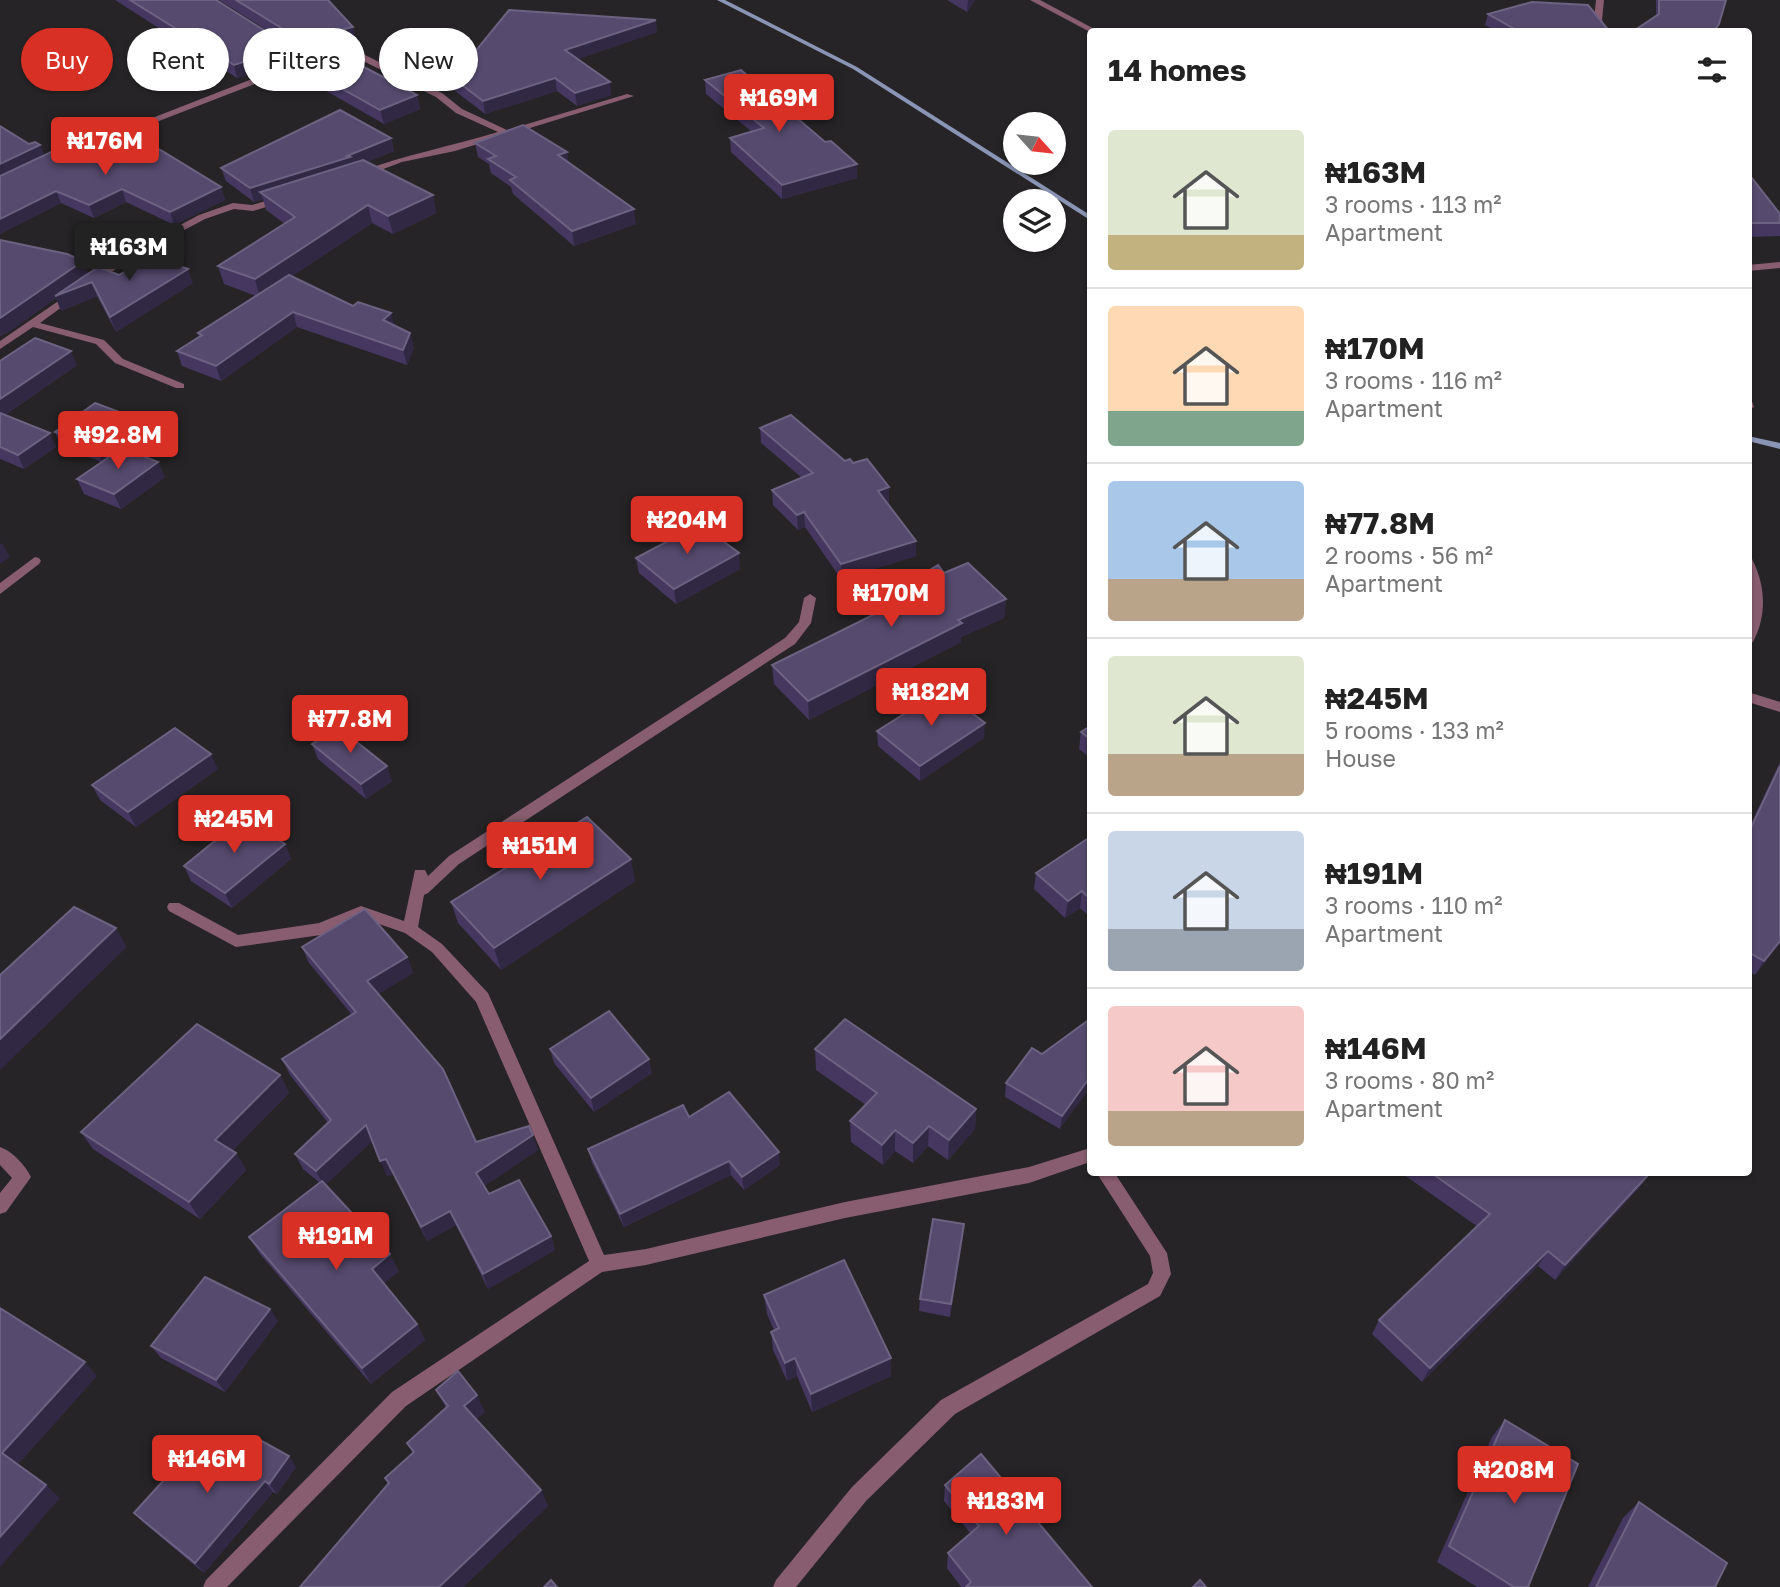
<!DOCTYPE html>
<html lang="en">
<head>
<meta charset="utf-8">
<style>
  body { margin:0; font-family:"Golos Text",sans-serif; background:#f6f6f6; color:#222; height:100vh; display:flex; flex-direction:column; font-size:26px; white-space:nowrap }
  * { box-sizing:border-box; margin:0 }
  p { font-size:23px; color:#767676 }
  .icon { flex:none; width:38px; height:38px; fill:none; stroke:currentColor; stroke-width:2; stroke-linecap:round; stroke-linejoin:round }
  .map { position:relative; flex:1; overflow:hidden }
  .sheet { position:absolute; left:1087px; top:28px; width:665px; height:1148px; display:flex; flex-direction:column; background:#fff; border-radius:7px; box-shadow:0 2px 5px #0004 }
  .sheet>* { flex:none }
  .banner { position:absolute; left:21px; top:28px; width:665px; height:63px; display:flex; gap:14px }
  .needle { width:46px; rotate:117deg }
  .fabs { position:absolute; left:1003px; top:112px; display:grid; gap:14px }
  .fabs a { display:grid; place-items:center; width:63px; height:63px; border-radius:50%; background:#fff; box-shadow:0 2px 5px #0004; font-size:35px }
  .price { position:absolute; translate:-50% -60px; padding:0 16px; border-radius:7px; background:#d93025; color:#fff; font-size:23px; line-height:46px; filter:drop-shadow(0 2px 4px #0008) }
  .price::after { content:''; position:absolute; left:50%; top:42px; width:21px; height:16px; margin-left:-10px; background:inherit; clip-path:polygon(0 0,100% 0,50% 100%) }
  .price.selected { background:#222; color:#fff }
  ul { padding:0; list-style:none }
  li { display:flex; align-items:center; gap:21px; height:175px; padding:0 21px }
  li+li { border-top:2px solid #e0e0e0 }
  li span { display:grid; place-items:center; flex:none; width:196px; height:140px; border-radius:7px; color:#555 }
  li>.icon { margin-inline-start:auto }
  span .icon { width:84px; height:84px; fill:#fffc; stroke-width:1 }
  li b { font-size:30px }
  h2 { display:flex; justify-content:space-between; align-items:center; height:84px; padding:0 21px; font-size:30px }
  .pill { padding:0 24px; border-radius:32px; background:#fff; box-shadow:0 2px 5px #0004; font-size:24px; line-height:63px }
  .pill.selected { background:#d93025; color:#fff }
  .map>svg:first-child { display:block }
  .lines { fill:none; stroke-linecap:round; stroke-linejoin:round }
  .stream { fill:#8a95b6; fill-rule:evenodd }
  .minor { fill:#885d6f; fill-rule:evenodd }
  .wall { fill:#453760 }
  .shaded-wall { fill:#312843 }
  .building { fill:#564a6e; stroke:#6d6281; stroke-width:2 }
</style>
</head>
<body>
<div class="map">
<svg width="1780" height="1587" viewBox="0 0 1780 1587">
  <rect width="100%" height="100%" fill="#262426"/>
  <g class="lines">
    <g class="stream">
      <polygon points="717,0 725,0 857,67 1090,215 1090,220 853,69"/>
      <polygon points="1748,436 1780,443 1780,449 1748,441"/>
    </g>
    <g class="minor">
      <polygon points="1030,0 1040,0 1100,32 1090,32"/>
      <polygon points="1596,0 1604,0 1602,20 1607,32 1599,32 1594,20"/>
      <path d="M341,50L363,54L442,93L462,109L507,130L627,94L634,96L455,151L402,162L362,177L359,176V172C404,155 452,146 498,132L456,113L436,97L357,58L341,55L309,63L45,165L37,163L303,59Z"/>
      <polygon points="282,196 285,197 285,201 253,211 234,209 205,219 139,254 96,282 87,280 133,250 199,215 233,203 252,205"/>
      <polygon points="1780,262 1780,268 1748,271 1748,265"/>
      <polygon points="73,291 78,294 77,296 40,323 104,340 123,359 184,384 184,388 176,388 115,363 96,344 33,327 0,349 0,341"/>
      <polygon points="1748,400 1752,401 1754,407 1748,410"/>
      <polygon points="35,557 39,558 41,561 39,564 0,594 0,583"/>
      <path d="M1748,558L1752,559C1766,586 1767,616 1753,642L1748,643L1751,600Z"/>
      <polygon points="810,594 816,598 811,623 795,644 459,864 428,893 424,895 418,927 442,944 488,993 604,1255 646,1249 845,1202 1029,1167 1090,1148 1090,1162 1029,1183 845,1218 646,1265 602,1272 406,1406 227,1587 203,1587 206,1580 392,1392 589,1261 476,1002 432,952 405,933 362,918 321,935 236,947 169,911 167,907 169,903 179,903 238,935 319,923 361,906 404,921 415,870 425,870 428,876 449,856 785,638 799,622 804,598"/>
      <polygon points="1748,692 1780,702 1780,712 1748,702"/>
      <path d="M0,1147C12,1151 26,1166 31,1177L6,1212L0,1214V1193L12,1178L0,1165Z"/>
      <polygon points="1096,1172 1114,1172 1167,1253 1171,1274 1160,1296 955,1414 866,1501 796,1587 773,1587 776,1580 852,1487 941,1400 1148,1284 1153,1273 1150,1256"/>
    </g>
  </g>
  <g class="wall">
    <polygon points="115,0 216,0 291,47 293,57 305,54 219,0 328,0 356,40 326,47 417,95 420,109 384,124 293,72 290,62 237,78"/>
    <polygon points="947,0 975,0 967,12"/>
    <polygon points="1656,0 1726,0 1656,16"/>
    <polygon points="1488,14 1610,32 1497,32 1485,25"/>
    <polygon points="657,32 578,59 611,95 577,106 557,91 485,114 441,80 438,67"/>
    <polygon points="705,80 825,142 857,178 782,199 731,152 730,138 752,132 706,94"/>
    <polygon points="0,126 29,144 40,145 44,155 221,187 225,200 174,225 126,202 94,218 61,203 0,234"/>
    <polygon points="391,138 394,151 367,162 433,195 436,213 393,234 372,223 292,276 394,325 414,347 407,365 297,327 221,381 182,366 177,351 199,337 198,333 256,296 224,284 218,266 285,224 266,210 263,199 254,202 226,181 221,168"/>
    <polygon points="475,143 567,152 568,163 636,224 574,246 513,194 511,187 491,173 489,164 478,157"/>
    <polygon points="1748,173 1780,214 1780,236 1748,237"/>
    <polygon points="0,240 83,261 88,274 119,275 193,283 116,332 97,296 61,311 56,298 7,333 0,336"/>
    <polygon points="0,361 77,365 5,415 56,447 24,469 0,459"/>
    <polygon points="135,418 141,433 104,460 165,477 121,509 84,494 77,479 102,462 62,447 55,432"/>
    <polygon points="760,428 889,503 887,503 916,541 916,556 841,579 805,527 798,530 773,505 772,490 802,478 761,443"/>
    <polygon points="636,558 740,569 676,604 639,573"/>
    <polygon points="944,573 1006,599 1004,618 961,637 961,642 809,720 774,684 772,665 869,617 869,607"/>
    <polygon points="1090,726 1090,758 1079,749 1081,732"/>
    <polygon points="877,731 984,738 920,781 878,746"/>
    <polygon points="312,744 392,781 366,799 318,759"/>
    <polygon points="1780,762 1780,943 1755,975 1748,971 1748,830"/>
    <polygon points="218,769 136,827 100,800 92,785"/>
    <polygon points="1090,837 1090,917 1080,908 1065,918 1034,889 1036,873"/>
    <polygon points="285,844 291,859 232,908 191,881 184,866"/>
    <polygon points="635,881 501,970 458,923 451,902"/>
    <polygon points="302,947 407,957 413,973 378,994 476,1142 538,1150 484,1186 489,1194 551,1236 555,1250 488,1289 456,1225 427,1241 393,1174 387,1176 372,1141 325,1185 399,1271 384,1283 417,1324 425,1340 371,1384 260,1254 249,1237 320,1183 303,1169 295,1154 328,1123 290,1075 282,1059 352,1015 309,963"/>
    <polygon points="1090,1019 1060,1129 1005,1097 1006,1083 1042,1054"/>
    <polygon points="550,1049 652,1073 594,1112 554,1063"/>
    <polygon points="815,1049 976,1109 975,1129 948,1160 928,1146 913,1163 895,1151 883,1165 851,1142 850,1121 866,1105 816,1070"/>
    <polygon points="280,1075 289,1093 232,1151 236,1153 246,1170 200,1219 93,1149 81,1132"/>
    <polygon points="689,1117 780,1165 744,1190 731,1175 624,1227 592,1163 588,1149"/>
    <polygon points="1400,1172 1532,1172 1535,1175 1650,1173 1639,1188 1555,1280 1538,1266 1422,1382 1372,1334 1379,1320 1478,1227"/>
    <polygon points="963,1237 950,1317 919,1311 920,1299"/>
    <polygon points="764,1295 891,1376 812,1412 797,1376 787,1381 773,1350 771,1332 774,1330 767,1314"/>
    <polygon points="278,1321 225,1392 161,1358 151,1346"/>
    <polygon points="436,1390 485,1412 476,1419 541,1490 548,1506 463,1587 300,1587 389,1484 385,1478 413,1453 407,1443 446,1408"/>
    <polygon points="1505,1420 1528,1587 1477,1587 1437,1562 1492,1437"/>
    <polygon points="296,1467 277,1494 273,1492 204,1573 144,1523 134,1513 237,1468"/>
    <polygon points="945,1485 1092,1587 961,1587 947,1568 948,1553 971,1534 944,1501"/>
    <polygon points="1639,1502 1715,1587 1588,1587 1623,1518"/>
  </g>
  <g class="shaded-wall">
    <polygon points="968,0 975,0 967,12"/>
    <polygon points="656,20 657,32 567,63 565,50"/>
    <polygon points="353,27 356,40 315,50 316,53 307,55 304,42 308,38"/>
    <polygon points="291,47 294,60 289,59 290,62 237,78 234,65"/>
    <polygon points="555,78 557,91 485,114 483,101"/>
    <polygon points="610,82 611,95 577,106 575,93"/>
    <polygon points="417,95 420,109 384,124 380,110"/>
    <polygon points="391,138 394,151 353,168 260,192 263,199 254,202 250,188 347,156"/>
    <polygon points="40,145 45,157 0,179 0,164"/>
    <polygon points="567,152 569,166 558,155"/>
    <polygon points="857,164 857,178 782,199 782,185"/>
    <polygon points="221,187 225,200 174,225 170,212"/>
    <polygon points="122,189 126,202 94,218 89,205"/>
    <polygon points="56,191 61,203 0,234 0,219"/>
    <polygon points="433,195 436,213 393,234 388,216"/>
    <polygon points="368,205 372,223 260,297 255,279"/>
    <polygon points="634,209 636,224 574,246 572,231"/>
    <polygon points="83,261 97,296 61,311 56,298 7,333 0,336 0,318"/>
    <polygon points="188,269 193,283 116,332 110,317"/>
    <polygon points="293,312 297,327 221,381 216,366"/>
    <polygon points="391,313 395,328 383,320"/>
    <polygon points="410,333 414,347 407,365 403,350"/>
    <polygon points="71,351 77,365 0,418 0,399"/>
    <polygon points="135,418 141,433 102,462 96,447"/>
    <polygon points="50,433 56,447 24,469 18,455"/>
    <polygon points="158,462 165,477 121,509 114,494"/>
    <polygon points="889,487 889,503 878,506 878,491"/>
    <polygon points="804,512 805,527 798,530 797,515"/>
    <polygon points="916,541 916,556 841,579 841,564"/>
    <polygon points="2,543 10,557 0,564 0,544"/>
    <polygon points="739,553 740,569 676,604 674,589"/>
    <polygon points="1006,599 1004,618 961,637 961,642 809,720 808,701 958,620"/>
    <polygon points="985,723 984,738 920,781 920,766"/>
    <polygon points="211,754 218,769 136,827 128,812"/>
    <polygon points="387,766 392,781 366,799 361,784"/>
    <polygon points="285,844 291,859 232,908 225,893"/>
    <polygon points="631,859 635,881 501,970 494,948"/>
    <polygon points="1082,891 1080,908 1065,918 1068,901"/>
    <polygon points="116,928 127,947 0,1070 0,1039"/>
    <polygon points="1780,941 1780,943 1755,975 1764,961"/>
    <polygon points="407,957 413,973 374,997 367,981"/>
    <polygon points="649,1059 652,1073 594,1112 591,1098"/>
    <polygon points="280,1075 289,1093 226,1157 215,1140"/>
    <polygon points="1090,1077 1090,1088 1060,1129 1062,1116"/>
    <polygon points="976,1109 975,1129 948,1160 949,1140"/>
    <polygon points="366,1125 373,1141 324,1186 316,1171"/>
    <polygon points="929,1126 928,1146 913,1163 913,1143"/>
    <polygon points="895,1130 895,1151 883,1165 882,1145"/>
    <polygon points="533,1135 538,1150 482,1188 476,1173"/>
    <polygon points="779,1152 780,1165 744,1190 742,1177"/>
    <polygon points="236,1153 246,1170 200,1219 189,1202"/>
    <polygon points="386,1159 393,1174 387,1176 380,1161"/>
    <polygon points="729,1161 731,1175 624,1227 620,1214"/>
    <polygon points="1650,1173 1639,1188 1555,1280 1565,1265"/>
    <polygon points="450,1211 456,1225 427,1241 421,1227"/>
    <polygon points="964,1224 963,1237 950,1317 951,1304"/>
    <polygon points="551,1236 555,1250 488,1289 483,1274"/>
    <polygon points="1548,1251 1538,1266 1422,1382 1430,1368"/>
    <polygon points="390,1254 399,1271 381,1286 372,1269"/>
    <polygon points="270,1309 278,1321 225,1392 216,1380"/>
    <polygon points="417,1324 425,1340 371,1384 362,1368"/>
    <polygon points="795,1358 797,1376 787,1381 785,1363"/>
    <polygon points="891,1358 891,1376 812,1412 811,1394"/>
    <polygon points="85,1362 97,1376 16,1467 2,1453"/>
    <polygon points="477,1395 485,1412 472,1423 464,1406"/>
    <polygon points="289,1456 296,1467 277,1494 269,1484"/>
    <polygon points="265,1481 273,1492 204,1573 195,1563"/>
    <polygon points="46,1485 60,1498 0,1567 0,1537"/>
    <polygon points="541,1490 548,1506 463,1587 439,1587"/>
  </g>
  <g class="building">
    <polygon points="130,0 216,0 291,47 234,65"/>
    <polygon points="236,0 328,0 353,27 308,38 313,40 304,42"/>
    <polygon points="1659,0 1726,0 1719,24 1713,32 1632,32 1659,14"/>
    <polygon points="1532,2 1588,5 1610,32 1520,32 1488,14"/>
    <polygon points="509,10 656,20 565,50 610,82 575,93 555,78 483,101 438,67 474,53"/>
    <polygon points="326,47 417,95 380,110 289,59"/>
    <polygon points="741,70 825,142 831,141 857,164 782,185 730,138 764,128 705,80"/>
    <polygon points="340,110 391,138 347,156 350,157 250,188 221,168"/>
    <polygon points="523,125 567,152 558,155 634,209 572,231 510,180 516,177 488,159 496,156 475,143"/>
    <polygon points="0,126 29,144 35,142 40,145 0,164"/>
    <polygon points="126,133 162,151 221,187 170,212 122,189 89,205 56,191 0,219 0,176 51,152 63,158"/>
    <polygon points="363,160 433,195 388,216 368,205 255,279 218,266 295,217 260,192"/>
    <polygon points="1748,173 1780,214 1780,223 1748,223"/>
    <polygon points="0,240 67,254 83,261 0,318"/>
    <polygon points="151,256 188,269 110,317 92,282 55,296 98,267 119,275"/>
    <polygon points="289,275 353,306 358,302 391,313 383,320 410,333 403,350 293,312 216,366 177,351 202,335 198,333"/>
    <polygon points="35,338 71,351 0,399 0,361"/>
    <polygon points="95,403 135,418 96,447 55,432"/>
    <polygon points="0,413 50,433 18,455 0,447"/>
    <polygon points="791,415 845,461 850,459 853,463 867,459 889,487 878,491 916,541 841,564 804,512 797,515 772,490 813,473 760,428"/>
    <polygon points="122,448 158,462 114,494 77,479"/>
    <polygon points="700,524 739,553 674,589 636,558"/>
    <polygon points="968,563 1006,599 958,620 962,623 808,701 772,665 877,613 869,607 938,565 944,573"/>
    <polygon points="942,690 985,723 920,766 877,731"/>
    <polygon points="1090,726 1090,739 1081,732"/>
    <polygon points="338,727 387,766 361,784 312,744"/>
    <polygon points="175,728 211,754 128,812 92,785"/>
    <polygon points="1780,766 1780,941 1764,961 1748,952 1748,834"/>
    <polygon points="587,817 631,859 494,948 451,902"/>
    <polygon points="243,818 285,844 225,893 184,866"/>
    <polygon points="1090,837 1090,899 1082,891 1068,901 1036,873"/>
    <polygon points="74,907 116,928 0,1039 0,975"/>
    <polygon points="365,909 407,957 367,981 443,1069 476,1142 529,1126 533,1135 476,1173 489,1194 519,1180 551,1236 483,1274 450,1211 421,1227 386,1159 380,1161 366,1125 316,1171 295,1154 331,1120 282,1059 356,1012 302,947"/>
    <polygon points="609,1011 649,1059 591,1098 550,1049"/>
    <polygon points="845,1019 976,1109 949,1140 929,1126 913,1143 895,1130 882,1145 850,1121 877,1093 815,1049"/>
    <polygon points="1090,1019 1090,1077 1062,1116 1006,1083 1032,1048 1042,1054"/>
    <polygon points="197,1024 280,1075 215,1140 236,1153 189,1202 81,1132"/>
    <polygon points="729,1092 779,1152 742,1177 729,1161 620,1214 588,1149 683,1105 689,1117"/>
    <polygon points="1430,1172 1532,1172 1535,1175 1538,1172 1650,1173 1565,1265 1548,1251 1430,1368 1379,1320 1490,1214"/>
    <polygon points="322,1181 390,1254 372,1269 417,1324 362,1368 249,1237"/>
    <polygon points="933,1219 964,1224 951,1304 920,1299"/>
    <polygon points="844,1260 891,1358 811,1394 795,1358 785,1363 771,1332 779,1328 764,1295"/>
    <polygon points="205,1277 270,1309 216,1380 151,1346"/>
    <polygon points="0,1308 85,1362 2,1453 46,1485 0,1537"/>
    <polygon points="458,1371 477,1395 464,1406 541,1490 439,1587 300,1587 389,1483 385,1478 414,1452 407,1443 448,1406 436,1390"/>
    <polygon points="1505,1420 1578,1464 1528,1587 1514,1587 1449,1546"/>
    <polygon points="258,1439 289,1456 269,1484 265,1481 195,1563 134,1513 200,1440 237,1468"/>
    <polygon points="981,1454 1092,1587 966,1587 971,1582 948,1553 979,1526 945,1485"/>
    <polygon points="1639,1502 1727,1563 1715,1587 1596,1587"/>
    <polygon points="551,1580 557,1587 544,1587"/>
    <polygon points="1200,1580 1206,1587 1193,1587"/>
  </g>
</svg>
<div class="fabs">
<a><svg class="needle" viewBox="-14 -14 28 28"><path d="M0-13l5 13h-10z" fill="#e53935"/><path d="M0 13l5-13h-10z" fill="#767676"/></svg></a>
<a><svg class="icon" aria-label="layers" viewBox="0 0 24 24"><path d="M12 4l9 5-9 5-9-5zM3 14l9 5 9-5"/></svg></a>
</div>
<b class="price" style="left:779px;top:134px">₦169M</b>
<b class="price" style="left:105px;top:177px">₦176M</b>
<b class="price selected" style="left:129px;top:283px">₦163M</b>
<b class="price" style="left:118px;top:471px">₦92.8M</b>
<b class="price" style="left:687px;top:556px">₦204M</b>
<b class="price" style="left:891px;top:629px">₦170M</b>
<b class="price" style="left:931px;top:728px">₦182M</b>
<b class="price" style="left:350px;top:755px">₦77.8M</b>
<b class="price" style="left:234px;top:855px">₦245M</b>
<b class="price" style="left:540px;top:882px">₦151M</b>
<b class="price" style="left:336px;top:1272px">₦191M</b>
<b class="price" style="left:207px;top:1495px">₦146M</b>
<b class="price" style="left:1514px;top:1506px">₦208M</b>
<b class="price" style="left:1006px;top:1537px">₦183M</b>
<div class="banner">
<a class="pill selected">Buy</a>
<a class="pill">Rent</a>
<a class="pill">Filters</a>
<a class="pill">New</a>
</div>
<section class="sheet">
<h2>14 homes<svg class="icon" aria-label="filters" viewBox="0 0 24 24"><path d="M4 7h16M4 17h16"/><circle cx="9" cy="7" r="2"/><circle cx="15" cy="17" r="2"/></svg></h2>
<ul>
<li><span style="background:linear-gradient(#dfe7d0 75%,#c2b280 0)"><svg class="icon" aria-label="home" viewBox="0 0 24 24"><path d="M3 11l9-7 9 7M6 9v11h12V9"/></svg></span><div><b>₦163M</b><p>3 rooms · 113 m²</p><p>Apartment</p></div></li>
<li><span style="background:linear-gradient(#ffd9b3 75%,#7fa58c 0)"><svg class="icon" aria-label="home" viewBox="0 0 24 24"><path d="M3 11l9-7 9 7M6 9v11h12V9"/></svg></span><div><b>₦170M</b><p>3 rooms · 116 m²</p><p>Apartment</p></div></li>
<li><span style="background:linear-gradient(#a9c7e8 70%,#b9a48a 0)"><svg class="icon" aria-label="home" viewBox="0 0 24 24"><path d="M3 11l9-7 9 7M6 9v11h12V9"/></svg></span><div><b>₦77.8M</b><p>2 rooms · 56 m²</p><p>Apartment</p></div></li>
<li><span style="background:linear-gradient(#dfe7d0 70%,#b9a48a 0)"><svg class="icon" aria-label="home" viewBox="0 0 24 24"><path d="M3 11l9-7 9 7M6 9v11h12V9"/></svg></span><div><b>₦245M</b><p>5 rooms · 133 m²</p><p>House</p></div></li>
<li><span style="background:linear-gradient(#c9d6e8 70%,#9aa5b1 0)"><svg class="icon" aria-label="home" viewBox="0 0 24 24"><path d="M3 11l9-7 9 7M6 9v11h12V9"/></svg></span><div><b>₦191M</b><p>3 rooms · 110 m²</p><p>Apartment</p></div></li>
<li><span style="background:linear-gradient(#f6c9c9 75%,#b9a48a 0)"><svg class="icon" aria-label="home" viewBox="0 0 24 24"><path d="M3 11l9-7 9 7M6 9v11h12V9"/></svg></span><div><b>₦146M</b><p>3 rooms · 80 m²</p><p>Apartment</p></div></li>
</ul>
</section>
</div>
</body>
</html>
